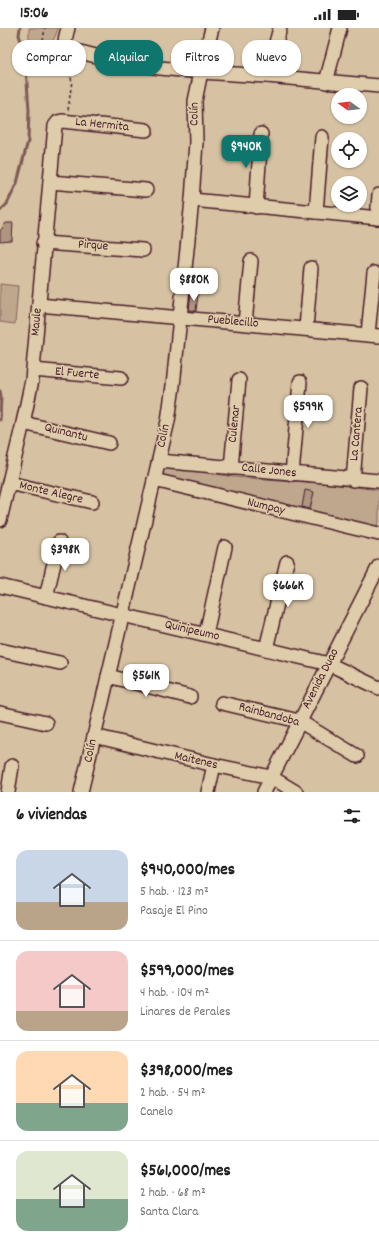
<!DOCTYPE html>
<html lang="es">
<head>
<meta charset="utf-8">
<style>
  body { margin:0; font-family:Dekko,sans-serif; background:#f6f6f6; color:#222; height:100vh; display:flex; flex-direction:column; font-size:15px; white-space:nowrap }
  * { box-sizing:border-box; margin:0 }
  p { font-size:13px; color:#767676 }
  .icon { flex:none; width:22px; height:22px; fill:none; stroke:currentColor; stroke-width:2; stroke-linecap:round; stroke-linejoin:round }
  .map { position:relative; height:764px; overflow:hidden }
  .side { display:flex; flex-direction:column; background:#fff; flex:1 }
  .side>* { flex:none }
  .guide { position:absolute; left:12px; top:12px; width:355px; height:36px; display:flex; gap:8px }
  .needle { width:26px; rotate:284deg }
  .tools { position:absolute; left:331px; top:60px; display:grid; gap:8px }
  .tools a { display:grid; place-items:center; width:36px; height:36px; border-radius:50%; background:#fff; box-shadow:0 1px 3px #0004; font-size:20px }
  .price { position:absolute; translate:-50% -34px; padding:0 9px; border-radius:8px; background:#fff; color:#222; font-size:13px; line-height:26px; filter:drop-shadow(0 1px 2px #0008) }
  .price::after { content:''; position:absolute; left:50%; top:24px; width:12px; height:9px; margin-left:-6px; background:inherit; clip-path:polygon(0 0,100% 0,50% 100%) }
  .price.current { background:#0f766e; color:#fff }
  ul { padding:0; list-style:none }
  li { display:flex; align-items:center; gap:12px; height:100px; padding:0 16px }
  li+li { border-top:1px solid #e0e0e0 }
  li span { display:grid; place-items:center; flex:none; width:112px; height:80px; border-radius:12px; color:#555 }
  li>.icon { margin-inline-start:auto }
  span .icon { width:48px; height:48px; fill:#fffc; stroke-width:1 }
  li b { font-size:17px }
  h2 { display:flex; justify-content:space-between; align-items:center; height:48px; padding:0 16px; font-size:17px }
  .chip { padding:0 14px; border-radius:16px; background:#fff; box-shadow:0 1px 3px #0004; font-size:14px; line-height:36px }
  .chip.current { background:#0f766e; color:#fff }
  .status { display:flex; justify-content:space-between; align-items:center; height:28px; padding:0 20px; background:#fff; direction:ltr }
  .status svg { height:11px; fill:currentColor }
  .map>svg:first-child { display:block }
  .green { fill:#bfa78e; stroke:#84635c }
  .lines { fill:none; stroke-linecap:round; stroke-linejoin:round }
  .stream { stroke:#7d5a56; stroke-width:3 }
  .building { fill:#af9481; stroke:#4a1f2b }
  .minor-casing { stroke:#4a1f2b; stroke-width:16 }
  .path { stroke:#4a1f2b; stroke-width:1.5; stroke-dasharray:3 3; stroke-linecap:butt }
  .minor { stroke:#dfccaa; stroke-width:13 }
  .labels { text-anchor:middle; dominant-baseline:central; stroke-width:3; stroke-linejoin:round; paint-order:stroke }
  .street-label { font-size:13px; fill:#4a1f2b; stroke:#dfccaa }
</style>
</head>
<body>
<div class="status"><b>15:06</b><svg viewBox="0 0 49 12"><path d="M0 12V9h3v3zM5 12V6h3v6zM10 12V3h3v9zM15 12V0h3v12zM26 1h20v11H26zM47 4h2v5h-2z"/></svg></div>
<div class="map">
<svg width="379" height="764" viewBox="0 0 379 764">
  <rect width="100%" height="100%" fill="#d6c2a2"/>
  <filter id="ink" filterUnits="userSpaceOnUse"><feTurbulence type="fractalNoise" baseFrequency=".025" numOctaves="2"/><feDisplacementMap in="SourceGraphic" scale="8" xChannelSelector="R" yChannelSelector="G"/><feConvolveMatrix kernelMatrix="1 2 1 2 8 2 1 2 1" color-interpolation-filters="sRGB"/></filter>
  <g filter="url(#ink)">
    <g class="green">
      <path d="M29,0H58C54,13 52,16 39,20L29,14Z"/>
      <polygon points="0,256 18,258 15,296 0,294"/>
      <polygon points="163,437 234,449 323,455 379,462 379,494 376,503 160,450"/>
    </g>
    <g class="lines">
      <g class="stream">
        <polyline points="0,183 7,176 17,155 28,113 29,82 25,26 19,7 20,0"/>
        <polyline points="0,363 1,368 0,392"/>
      </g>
    </g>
    <g class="building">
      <polygon points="6,195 13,195 12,213 0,214 0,203"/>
      <polygon points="191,265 198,266 196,283 189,282"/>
      <polygon points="305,462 314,464 310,481 302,479"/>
    </g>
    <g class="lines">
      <defs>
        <g id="minor">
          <path d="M68,0C66,8 63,14 68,21L116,33L160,40L201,44L267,48L379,58"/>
          <polyline points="267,48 280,0"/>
          <polyline points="326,54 340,0"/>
          <polyline points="50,154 146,162"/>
          <polyline points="192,172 379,190"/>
          <polyline points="256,179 261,106"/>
          <polyline points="316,184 322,109"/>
          <polyline points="377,190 379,167"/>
          <polyline points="43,215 143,222"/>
          <polyline points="39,277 379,308"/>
          <polyline points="245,295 251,233"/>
          <polyline points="306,300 311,240"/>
          <polyline points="368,306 374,245"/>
          <polyline points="33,342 121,350"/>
          <polyline points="23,395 109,415"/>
          <polyline points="159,433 379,453"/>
          <polyline points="231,440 239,352"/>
          <polyline points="292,446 300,354"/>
          <polyline points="154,452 379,506"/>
          <polyline points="353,452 361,360"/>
          <polyline points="9,455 92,474"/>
          <polyline points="0,492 23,395 32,352 55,98 58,94 62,93 146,102"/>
          <polyline points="0,558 329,636 379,660"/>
          <polyline points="46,569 59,514"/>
          <polyline points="206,606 225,519"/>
          <polyline points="266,621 287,534"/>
          <polyline points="0,622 60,635"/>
          <polyline points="108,648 190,669"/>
          <polyline points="222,675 299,693 357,728"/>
          <polyline points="0,685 46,695"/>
          <polyline points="94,708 214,737 271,749 296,764"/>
          <polyline points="8,764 12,738"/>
          <polyline points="81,764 168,393 173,358 192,172 196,114 195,73 201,44 212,0"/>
          <polyline points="208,764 214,737"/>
          <polyline points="264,764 379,538"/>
        </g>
      </defs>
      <use href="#minor" class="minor-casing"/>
      <g class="path">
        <polyline points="42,19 45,0"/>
        <polyline points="67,32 67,38 72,53 68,82"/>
      </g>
      <use href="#minor" class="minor"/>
    </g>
  </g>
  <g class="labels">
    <g class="street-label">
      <text transform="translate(195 86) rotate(-89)">Colín</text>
      <text transform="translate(102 97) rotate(6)">La Hermita</text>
      <text transform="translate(93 218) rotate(4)">Pirque</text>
      <text transform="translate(37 294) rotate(-85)">Maule</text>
      <text transform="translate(233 294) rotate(5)">Pueblecillo</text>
      <text transform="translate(77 346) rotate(5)">El Fuerte</text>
      <text transform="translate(235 396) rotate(-84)">Culenar</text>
      <text transform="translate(66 405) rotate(14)">Quinantu</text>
      <text transform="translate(357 406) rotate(-85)">La Cantera</text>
      <text transform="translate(164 408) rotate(-78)">Colín</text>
      <text transform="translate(269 443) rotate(6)">Calle Jones</text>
      <text transform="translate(51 465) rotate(13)">Monte Alegre</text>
      <text transform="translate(266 479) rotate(14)">Numpay</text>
      <text transform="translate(192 603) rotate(13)">Quinipeumo</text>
      <text transform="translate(321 651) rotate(-63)">Avenida Duao</text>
      <text transform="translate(269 687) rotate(15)">Rainbandoba</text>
      <text transform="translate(91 723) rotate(-78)">Colín</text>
      <text transform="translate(196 733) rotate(13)">Maitenes</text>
    </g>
  </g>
</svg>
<div class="tools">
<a><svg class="needle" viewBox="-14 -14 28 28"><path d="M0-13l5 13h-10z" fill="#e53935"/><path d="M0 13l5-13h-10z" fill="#767676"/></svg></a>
<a><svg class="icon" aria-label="locate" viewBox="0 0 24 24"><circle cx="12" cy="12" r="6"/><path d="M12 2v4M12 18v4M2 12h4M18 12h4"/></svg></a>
<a><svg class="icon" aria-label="layers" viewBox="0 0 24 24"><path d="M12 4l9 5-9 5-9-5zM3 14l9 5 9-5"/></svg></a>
</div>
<b class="price current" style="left:246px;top:141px">$940K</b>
<b class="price" style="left:194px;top:274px">$880K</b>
<b class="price" style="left:308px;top:401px">$599K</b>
<b class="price" style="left:65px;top:544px">$398K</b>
<b class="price" style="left:288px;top:580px">$666K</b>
<b class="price" style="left:146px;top:670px">$561K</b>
<div class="guide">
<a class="chip">Comprar</a>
<a class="chip current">Alquilar</a>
<a class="chip">Filtros</a>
<a class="chip">Nuevo</a>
</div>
</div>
<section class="side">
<h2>6 viviendas<svg class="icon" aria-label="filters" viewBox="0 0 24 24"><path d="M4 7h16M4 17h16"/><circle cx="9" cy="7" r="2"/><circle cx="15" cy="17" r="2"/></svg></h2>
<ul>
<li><span style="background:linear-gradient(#c9d6e8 65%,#b9a48a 0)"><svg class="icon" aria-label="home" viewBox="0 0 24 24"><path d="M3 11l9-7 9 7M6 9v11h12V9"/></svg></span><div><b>$940,000/mes</b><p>5 hab. · 123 m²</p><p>Pasaje El Pino</p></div></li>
<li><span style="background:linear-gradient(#f6c9c9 75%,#b9a48a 0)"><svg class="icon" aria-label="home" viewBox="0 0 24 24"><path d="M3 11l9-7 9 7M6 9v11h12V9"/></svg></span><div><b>$599,000/mes</b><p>4 hab. · 104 m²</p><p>Linares de Perales</p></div></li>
<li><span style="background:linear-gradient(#ffd9b3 65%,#7fa58c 0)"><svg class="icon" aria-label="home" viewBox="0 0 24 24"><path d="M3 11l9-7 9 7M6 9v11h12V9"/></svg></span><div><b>$398,000/mes</b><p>2 hab. · 54 m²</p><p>Canelo</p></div></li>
<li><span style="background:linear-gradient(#dfe7d0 60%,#7fa58c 0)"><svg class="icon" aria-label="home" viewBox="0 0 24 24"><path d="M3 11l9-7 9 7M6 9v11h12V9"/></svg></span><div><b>$561,000/mes</b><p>2 hab. · 68 m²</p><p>Santa Clara</p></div></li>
</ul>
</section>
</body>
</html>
